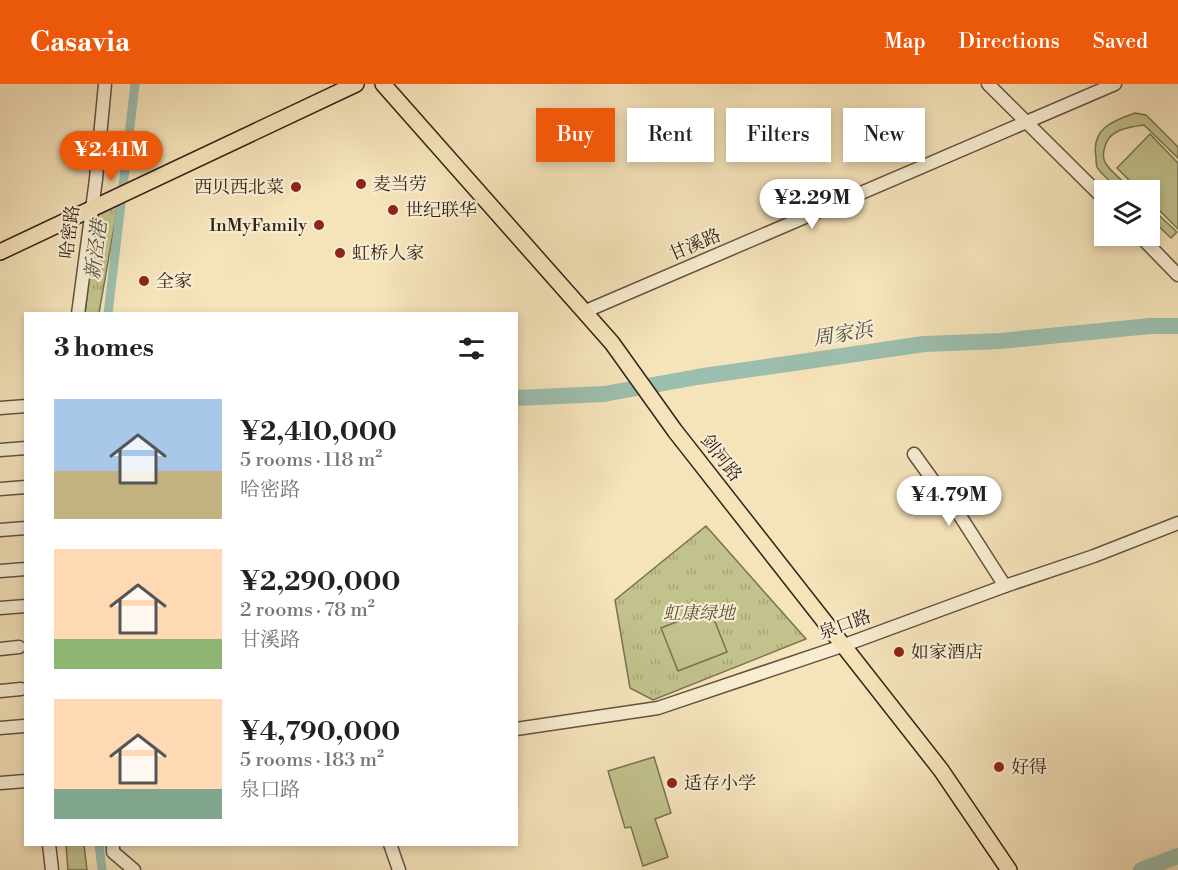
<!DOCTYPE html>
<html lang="en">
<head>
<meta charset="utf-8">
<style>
  body { margin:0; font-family:"Libre Bodoni","Noto Serif SC",serif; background:#f6f6f6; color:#222; height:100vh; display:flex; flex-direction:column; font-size:22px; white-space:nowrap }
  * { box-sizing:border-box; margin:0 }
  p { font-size:20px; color:#767676 }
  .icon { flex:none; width:33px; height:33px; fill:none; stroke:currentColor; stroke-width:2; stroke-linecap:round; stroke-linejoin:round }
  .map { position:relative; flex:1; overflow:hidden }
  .sheet { position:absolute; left:24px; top:228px; width:494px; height:534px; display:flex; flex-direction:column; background:#fff; border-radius:0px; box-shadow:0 3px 9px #0003 }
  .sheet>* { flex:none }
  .banner { position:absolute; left:536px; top:24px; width:552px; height:54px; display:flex; gap:12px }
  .controls { position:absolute; left:1094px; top:96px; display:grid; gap:12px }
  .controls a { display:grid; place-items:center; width:66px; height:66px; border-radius:0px; background:#fff; box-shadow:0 3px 9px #0003; font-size:30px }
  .price { position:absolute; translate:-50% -51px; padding:0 14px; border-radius:21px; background:#fff; color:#222; font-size:20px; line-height:39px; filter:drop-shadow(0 2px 3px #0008) }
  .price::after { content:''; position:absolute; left:50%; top:36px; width:18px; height:14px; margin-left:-9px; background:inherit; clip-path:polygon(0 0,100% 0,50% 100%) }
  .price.current { background:#ea580c; color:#fff }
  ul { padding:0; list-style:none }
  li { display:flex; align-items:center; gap:18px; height:150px; padding:0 30px }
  li span { display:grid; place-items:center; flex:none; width:168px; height:120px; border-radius:0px; color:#555 }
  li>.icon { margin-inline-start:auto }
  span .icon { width:72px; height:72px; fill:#fffc; stroke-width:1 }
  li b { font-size:26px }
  h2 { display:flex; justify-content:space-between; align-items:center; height:72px; padding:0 30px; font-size:26px }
  .tag { padding:0 21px; border-radius:0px; background:#fff; box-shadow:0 3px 9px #0003; font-size:21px; line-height:54px }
  .tag.current { background:#ea580c; color:#fff }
  header { display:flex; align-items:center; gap:36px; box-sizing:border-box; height:84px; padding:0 30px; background:#ea580c; color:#fff }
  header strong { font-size:28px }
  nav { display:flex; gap:33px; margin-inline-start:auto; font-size:21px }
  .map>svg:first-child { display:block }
  .grass { fill:url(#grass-tufts); stroke:#7a7252; stroke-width:1.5 }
  .garden { fill:#c1c28c; stroke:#7a7252; stroke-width:1.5 }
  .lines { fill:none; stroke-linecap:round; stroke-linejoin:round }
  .canal { stroke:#9cbeae; stroke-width:9 }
  .river { stroke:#9cbeae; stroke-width:16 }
  .minor-casing { stroke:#645240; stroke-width:15 }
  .major-casing { stroke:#332118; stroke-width:18 }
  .minor { stroke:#f8edd2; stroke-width:12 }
  .major { stroke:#f5e3ba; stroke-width:15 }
  .poi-dot { fill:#8f2418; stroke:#f8edd2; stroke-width:2 }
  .labels { text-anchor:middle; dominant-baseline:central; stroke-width:4.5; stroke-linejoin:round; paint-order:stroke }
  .poi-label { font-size:18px; fill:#332118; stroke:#f8edd2; text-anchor:start }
  .street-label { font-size:18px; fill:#332118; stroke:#f8edd2 }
  .park-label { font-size:18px; font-style:italic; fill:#5e513b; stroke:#f8edd2 }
  .water-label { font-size:20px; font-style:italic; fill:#525045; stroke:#f8edd2 }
</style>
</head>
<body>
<header>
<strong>Casavia</strong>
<nav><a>Map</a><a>Directions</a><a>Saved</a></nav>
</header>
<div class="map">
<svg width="1178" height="786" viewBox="0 0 1178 786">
  <defs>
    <pattern id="grass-tufts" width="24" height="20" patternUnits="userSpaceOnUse" patternTransform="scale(1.5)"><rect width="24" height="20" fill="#c1c28c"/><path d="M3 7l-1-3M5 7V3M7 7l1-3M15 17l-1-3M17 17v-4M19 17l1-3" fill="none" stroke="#a6a678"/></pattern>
  </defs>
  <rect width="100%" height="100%" fill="#f5e3ba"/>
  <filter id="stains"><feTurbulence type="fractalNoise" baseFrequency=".00333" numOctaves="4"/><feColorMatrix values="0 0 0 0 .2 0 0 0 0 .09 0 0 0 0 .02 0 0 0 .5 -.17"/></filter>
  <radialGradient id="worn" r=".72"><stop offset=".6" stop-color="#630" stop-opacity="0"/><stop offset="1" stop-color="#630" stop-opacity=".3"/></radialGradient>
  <g class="grass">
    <polygon points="118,121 99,229 85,230 96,132"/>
    <polygon points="706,442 806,555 653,616 630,604 615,516"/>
    <polygon points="66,761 84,761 87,786 68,786"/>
  </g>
  <g class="garden">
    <path d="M1135,29L1146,31L1178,63V74L1144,41C1127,43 1107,46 1104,66C1103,71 1103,76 1106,80C1113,90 1124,98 1133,106H1121C1114,100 1101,91 1097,83C1096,80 1096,77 1096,73C1091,45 1112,37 1135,29Z"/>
    <polygon points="1150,50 1178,79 1178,145 1149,116 1149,106 1139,106 1117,84"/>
    <polygon points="1149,122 1177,148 1171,154 1149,133"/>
    <polygon points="710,525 727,568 678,587 661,544"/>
    <polygon points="654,673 671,729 655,735 668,773 643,782 631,743 625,744 608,687"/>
  </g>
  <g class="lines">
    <g class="canal">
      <polyline points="108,230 135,0"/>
      <polyline points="99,760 102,786"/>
    </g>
    <g class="river">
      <polyline points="516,314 604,310 697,293 924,260 1000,257 1150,242 1178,242"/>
      <polyline points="1141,786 1178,772"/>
    </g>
    <defs>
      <g id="minor">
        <polyline points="988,0 1104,115"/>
        <polyline points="1140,152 1178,191"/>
        <polyline points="586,227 1115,0"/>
        <polyline points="78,230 96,95 105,0"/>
        <polyline points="0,324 26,322"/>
        <polyline points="0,366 26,364"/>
        <polyline points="914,370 937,402 948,413 1005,502"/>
        <polyline points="0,405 26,403"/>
        <polyline points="0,446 26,444"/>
        <polyline points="0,487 26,485"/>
        <polyline points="0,524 26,522"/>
        <polyline points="0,565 19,563"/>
        <polyline points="0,607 21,605"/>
        <polyline points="0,644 24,642"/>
        <polyline points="516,645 658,624 842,562 1005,502 1094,472 1178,439"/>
        <polyline points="0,699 26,697"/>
        <polyline points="49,760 52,786"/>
        <polyline points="113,760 113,768 134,786"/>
        <polyline points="390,760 399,786"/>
      </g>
      <g id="major">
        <polyline points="383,0 612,259 675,347 941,686 1009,786"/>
        <polyline points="0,168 356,0"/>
      </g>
    </defs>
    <use href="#minor" class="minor-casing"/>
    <use href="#major" class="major-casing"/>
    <use href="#minor" class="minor"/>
    <use href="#major" class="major"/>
  </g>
  <g class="poi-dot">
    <circle cx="361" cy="100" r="6"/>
    <circle cx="296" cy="103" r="6"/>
    <circle cx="393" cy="126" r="6"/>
    <circle cx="319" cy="141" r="6"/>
    <circle cx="340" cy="169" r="6"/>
    <circle cx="144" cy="197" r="6"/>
    <circle cx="899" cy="568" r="6"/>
    <circle cx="999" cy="683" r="6"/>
    <circle cx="672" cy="699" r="6"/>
  </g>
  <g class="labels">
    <g class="poi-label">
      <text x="373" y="100">麦当劳</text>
      <text x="284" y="103" text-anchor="end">西贝西北菜</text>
      <text x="405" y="126">世纪联华</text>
      <text x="307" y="141" text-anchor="end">InMyFamily</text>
      <text x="352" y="169">虹桥人家</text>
      <text x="156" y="197">全家</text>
      <text x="911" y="568">如家酒店</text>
      <text x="1011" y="683">好得</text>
      <text x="684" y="699">适存小学</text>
    </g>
    <g class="street-label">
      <text transform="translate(70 148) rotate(-83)">哈密路</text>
      <text transform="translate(695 161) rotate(-23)">甘溪路</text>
      <text transform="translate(721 374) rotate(52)">剑河路</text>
      <text transform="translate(845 541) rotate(-20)">泉口路</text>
    </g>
    <g class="park-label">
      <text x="699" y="529">虹康绿地</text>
    </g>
    <g class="water-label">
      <text transform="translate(97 166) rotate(-83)">新泾港</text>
      <text transform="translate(843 251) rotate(-9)">周家浜</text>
    </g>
  </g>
  <rect width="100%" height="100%" filter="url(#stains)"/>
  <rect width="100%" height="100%" fill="url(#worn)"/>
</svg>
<div class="controls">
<a><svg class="icon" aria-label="layers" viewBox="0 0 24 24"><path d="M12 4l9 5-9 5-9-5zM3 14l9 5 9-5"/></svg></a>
</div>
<b class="price current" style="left:111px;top:98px">¥2.41M</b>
<b class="price" style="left:812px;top:146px">¥2.29M</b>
<b class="price" style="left:949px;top:443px">¥4.79M</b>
<div class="banner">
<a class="tag current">Buy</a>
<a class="tag">Rent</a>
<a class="tag">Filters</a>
<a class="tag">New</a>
</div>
<section class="sheet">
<h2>3 homes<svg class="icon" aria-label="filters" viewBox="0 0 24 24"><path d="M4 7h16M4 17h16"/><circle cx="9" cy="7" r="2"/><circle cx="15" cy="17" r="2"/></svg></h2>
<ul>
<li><span style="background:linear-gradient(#a9c7e8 60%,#c2b280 0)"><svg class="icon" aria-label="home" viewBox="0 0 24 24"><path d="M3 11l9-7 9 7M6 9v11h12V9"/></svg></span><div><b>¥2,410,000</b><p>5 rooms · 118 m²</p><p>哈密路</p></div></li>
<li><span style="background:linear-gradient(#ffd9b3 75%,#8fb573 0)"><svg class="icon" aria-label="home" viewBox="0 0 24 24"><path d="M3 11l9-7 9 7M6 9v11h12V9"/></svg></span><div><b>¥2,290,000</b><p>2 rooms · 78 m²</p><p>甘溪路</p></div></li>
<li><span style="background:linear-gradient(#ffd9b3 75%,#7fa58c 0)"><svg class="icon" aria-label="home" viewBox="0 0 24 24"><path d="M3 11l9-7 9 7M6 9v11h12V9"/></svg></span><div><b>¥4,790,000</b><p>5 rooms · 183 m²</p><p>泉口路</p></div></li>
</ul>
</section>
</div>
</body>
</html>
